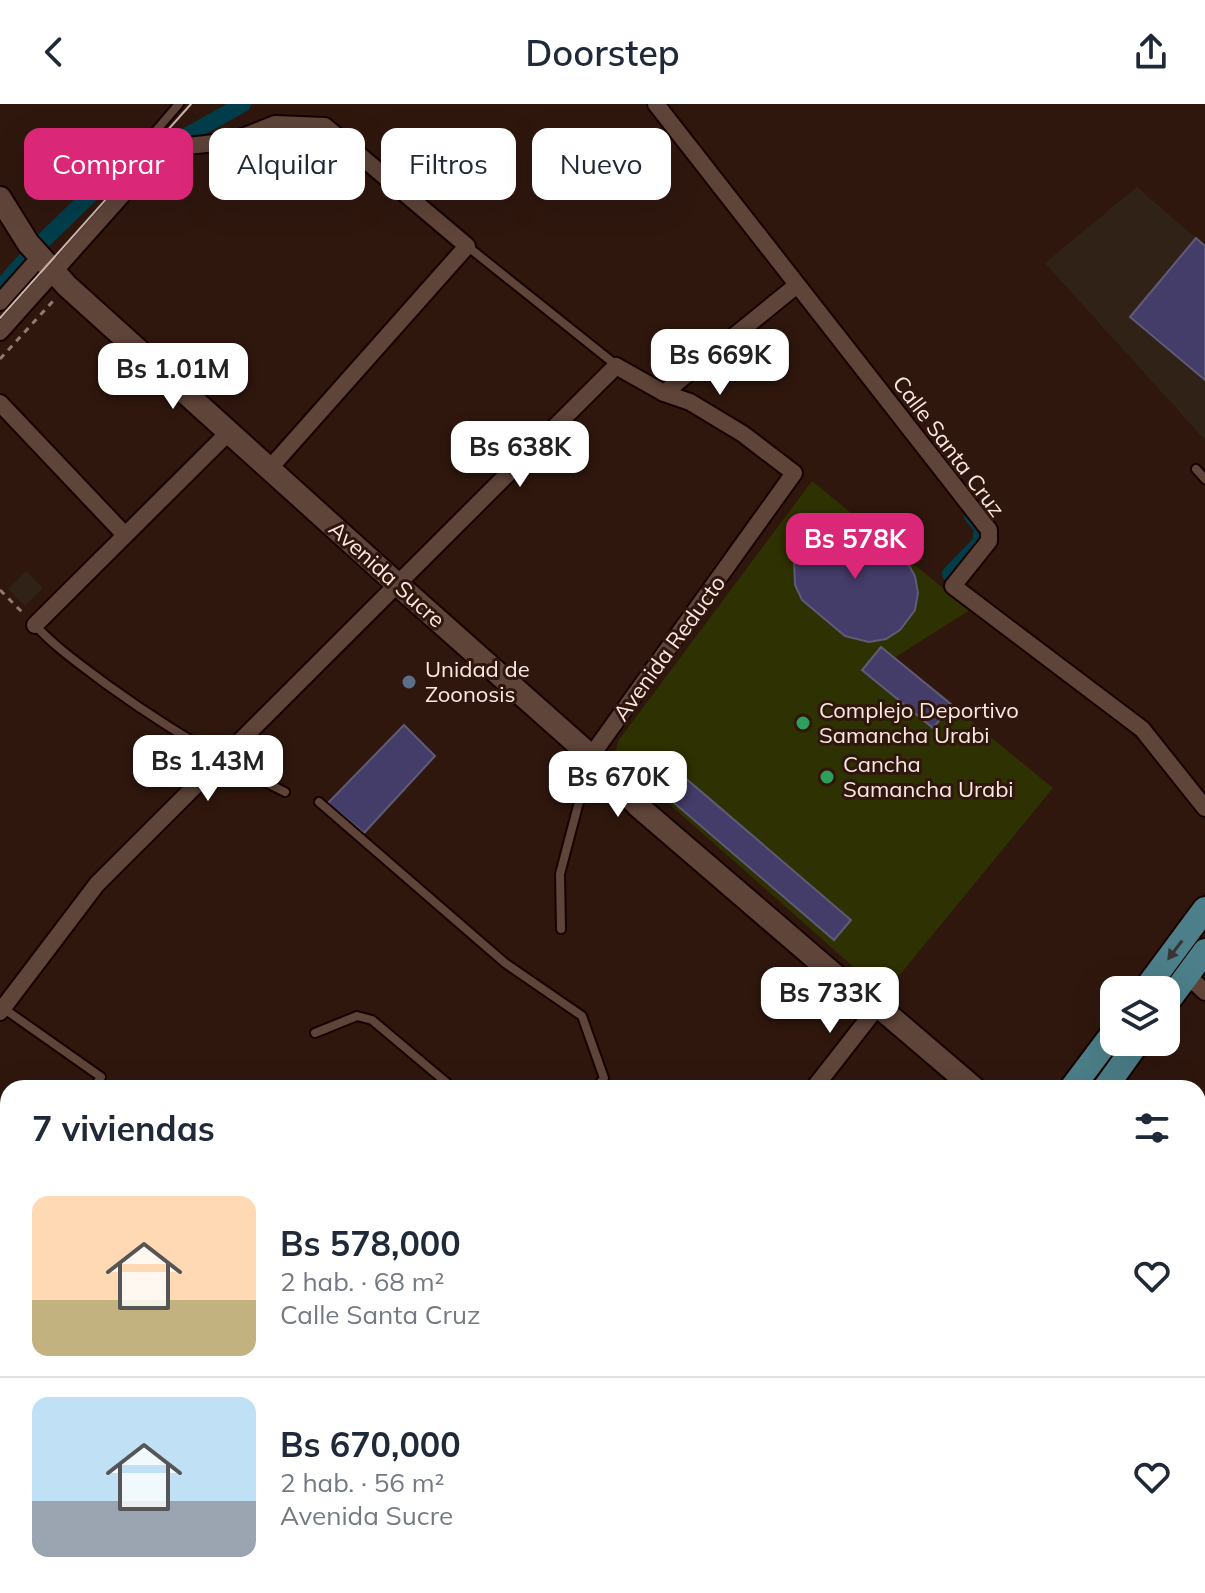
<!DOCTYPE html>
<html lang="es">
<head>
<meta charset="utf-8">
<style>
  body { margin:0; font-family:Mulish,sans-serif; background:#f2f2f3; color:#1f2937; height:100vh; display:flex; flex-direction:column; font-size:30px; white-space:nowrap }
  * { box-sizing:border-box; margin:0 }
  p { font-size:26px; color:#747a83 }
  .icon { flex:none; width:44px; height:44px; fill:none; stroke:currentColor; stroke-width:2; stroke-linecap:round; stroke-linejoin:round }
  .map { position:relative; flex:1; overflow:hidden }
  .side { position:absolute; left:0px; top:976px; width:1206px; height:514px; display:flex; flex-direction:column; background:#fff; border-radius:24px 24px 0 0; box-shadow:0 8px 32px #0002 }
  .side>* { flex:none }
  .guide { position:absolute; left:24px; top:24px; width:800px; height:72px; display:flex; gap:16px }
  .controls { position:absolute; left:1100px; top:872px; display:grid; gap:16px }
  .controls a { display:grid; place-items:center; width:80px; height:80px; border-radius:16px; background:#fff; box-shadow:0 8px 32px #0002; font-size:40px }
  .price { position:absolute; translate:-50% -68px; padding:0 18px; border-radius:16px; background:#fff; color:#222; font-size:26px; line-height:52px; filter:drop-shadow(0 2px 4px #0008) }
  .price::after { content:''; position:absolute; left:50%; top:48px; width:24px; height:18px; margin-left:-12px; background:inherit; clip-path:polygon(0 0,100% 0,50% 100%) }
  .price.on { background:#db2777; color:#fff }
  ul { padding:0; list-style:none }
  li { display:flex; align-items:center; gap:24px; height:200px; padding:0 32px }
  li+li { border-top:2px solid #e0e1e3 }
  li span { display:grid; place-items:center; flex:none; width:224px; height:160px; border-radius:16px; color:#555 }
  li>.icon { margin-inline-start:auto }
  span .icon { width:96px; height:96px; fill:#fffc; stroke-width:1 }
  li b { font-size:34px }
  h2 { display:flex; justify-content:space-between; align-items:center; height:96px; padding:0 32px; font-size:34px }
  .pill { padding:0 28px; border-radius:16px; background:#fff; box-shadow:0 8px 32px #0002; font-size:28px; line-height:72px }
  .pill.on { background:#db2777; color:#fff }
  header { display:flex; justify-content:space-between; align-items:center; height:104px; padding:0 32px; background:#fff; font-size:36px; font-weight:600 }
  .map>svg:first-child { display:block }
  .industrial { fill:#312217 }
  .green { fill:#2e3101 }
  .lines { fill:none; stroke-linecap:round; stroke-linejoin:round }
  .stream { stroke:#013e4c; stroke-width:4 }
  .canal { stroke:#013e4c; stroke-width:16 }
  .building { fill:#443c69; stroke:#5f5b76; stroke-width:2 }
  .lane-casing { stroke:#160300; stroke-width:12 }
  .street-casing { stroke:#160300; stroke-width:20 }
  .secondary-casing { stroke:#160300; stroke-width:26 }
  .primary-casing { stroke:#160300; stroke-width:28 }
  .path { stroke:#917b74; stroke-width:3; stroke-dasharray:6 6; stroke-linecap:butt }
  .lane { stroke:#5f4439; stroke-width:8 }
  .street { stroke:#5f4439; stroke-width:16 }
  .secondary { stroke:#5f4439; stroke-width:22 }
  .primary { stroke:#4c7f89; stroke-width:24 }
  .tram { stroke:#c9b5ae; stroke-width:2 }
  .oneway { fill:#383633 }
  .service-dot { fill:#5c6f8a; stroke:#2f170e; stroke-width:3 }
  .leisure-dot { fill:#2e9e5b; stroke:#2f170e; stroke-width:3 }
  .labels { text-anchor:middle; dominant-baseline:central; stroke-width:6; stroke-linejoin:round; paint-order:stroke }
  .street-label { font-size:22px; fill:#fae8e2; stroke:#2f170e }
  .poi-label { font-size:22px; fill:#fae8e2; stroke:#2f170e; text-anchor:start }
</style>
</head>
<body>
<header><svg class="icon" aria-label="back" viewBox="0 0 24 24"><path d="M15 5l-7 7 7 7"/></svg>Doorstep<svg class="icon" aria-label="share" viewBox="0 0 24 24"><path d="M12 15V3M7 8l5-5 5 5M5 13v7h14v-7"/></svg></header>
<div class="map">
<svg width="1205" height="1489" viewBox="0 0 1205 1489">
  <rect width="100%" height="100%" fill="#2f170e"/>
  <g class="industrial">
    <polygon points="1137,83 1205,142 1205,336 1045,159"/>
    <polygon points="26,467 43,484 25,502 8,485"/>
  </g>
  <g class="green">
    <polygon points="812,377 970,506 894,554 1053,684 884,890 615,652 618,637"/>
    <polygon points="340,1482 469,1482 464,1489 350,1489"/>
  </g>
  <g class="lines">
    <polyline class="stream" points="838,1482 843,1489"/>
    <g class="canal">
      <polyline points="177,37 243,0"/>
      <polyline points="44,136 111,71"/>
      <polyline points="0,184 27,154"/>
      <polyline points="950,470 980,439 982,423 972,412"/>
    </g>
  </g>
  <g class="building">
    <polygon points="1196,134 1205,142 1205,276 1130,213"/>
    <polygon points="849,417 864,422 907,458 915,472 918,489 915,506 900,526 886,535 869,538 845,532 802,496 795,481 794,457 804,434 824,420"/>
    <polygon points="881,543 952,601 933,624 862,566"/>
    <polygon points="404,621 435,652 364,729 328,699"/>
    <polygon points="683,672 851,816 834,836 666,692"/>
  </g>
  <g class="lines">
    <defs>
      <g id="lane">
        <polyline points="154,29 179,0"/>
        <polyline points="467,142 616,261"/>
        <polyline points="1196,365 1205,375"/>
        <path d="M35,521C56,544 81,561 106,580C164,622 222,657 285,688"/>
        <polyline points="319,698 505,859 582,912 604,974 596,984"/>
        <polyline points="561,825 560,770 590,656"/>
        <polyline points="3,904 101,973 94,984"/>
        <polyline points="315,929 357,912 372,916 453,984"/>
      </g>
      <g id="street">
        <polyline points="656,0 989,426 989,437 953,482 1142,625 1205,704"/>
        <polyline points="0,198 40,153"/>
        <polyline points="0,228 141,70 160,53 179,43 232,37 275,20 325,22 467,142 270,364"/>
        <polyline points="664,289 797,181"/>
        <polyline points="0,299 125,431"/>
        <polyline points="35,521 230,327"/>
        <polyline points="1187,871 1205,888"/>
        <polyline points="0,908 97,780 616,262 664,289 690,298 743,330 794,369 591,652"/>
        <polyline points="814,984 878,902"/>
        <polyline points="0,1109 8,1114"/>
        <polyline points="0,1242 8,1247"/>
        <polyline points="1198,1281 1205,1275"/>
        <polyline points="0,1377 8,1367"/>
        <polyline points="199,1482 208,1489"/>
        <polyline points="1021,1482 1030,1489"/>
        <polyline points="44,1489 45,1482"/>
        <polyline points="85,1489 90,1482"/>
        <polyline points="257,1489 262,1482"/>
        <polyline points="526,1489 527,1489"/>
        <polyline points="977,1489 985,1482"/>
      </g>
      <g id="secondary">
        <polyline points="0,94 28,139 67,182 396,479 591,652 638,702 851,885 878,902 974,984"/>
        <polyline points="1198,1215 1205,1223"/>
      </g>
      <g id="primary">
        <polyline points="1145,886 1205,805"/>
        <polyline points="1166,900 1205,847"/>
        <polyline points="1072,984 1114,928"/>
        <polyline points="1105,984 1138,938"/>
        <polyline points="860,1482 864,1489"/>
        <polyline points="661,1489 666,1482"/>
        <polyline points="692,1489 697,1482"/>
      </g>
    </defs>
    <use href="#lane" class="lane-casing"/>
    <use href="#street" class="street-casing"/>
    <use href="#secondary" class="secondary-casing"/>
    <use href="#primary" class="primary-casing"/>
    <g class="path">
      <polyline points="0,255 54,196"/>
      <polyline points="0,486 25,511"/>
    </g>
    <use href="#lane" class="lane"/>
    <use href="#street" class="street"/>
    <use href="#secondary" class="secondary"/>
    <use href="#primary" class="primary"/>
    <polyline class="tram" points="0,214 191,0"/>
  </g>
  <defs><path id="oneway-solid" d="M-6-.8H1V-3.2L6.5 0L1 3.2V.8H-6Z" transform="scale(2)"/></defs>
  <use class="oneway" href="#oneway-solid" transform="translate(1175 846) rotate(127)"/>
  <circle class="service-dot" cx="409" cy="578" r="8"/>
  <g class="leisure-dot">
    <circle cx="803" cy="619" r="8"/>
    <circle cx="827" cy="673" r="8"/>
  </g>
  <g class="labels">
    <g class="street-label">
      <text transform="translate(949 342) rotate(53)">Calle Santa Cruz</text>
      <text transform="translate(387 470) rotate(42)">Avenida Sucre</text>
      <text transform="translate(669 544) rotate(-54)">Avenida Reducto</text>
    </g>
    <g class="poi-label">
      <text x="425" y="565">Unidad de<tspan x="425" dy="25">Zoonosis</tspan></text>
      <text x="819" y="606">Complejo Deportivo<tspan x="819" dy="25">Samancha Urabi</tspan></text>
      <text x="843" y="660">Cancha<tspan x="843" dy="25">Samancha Urabi</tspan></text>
    </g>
  </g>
</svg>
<div class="controls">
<a><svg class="icon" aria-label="layers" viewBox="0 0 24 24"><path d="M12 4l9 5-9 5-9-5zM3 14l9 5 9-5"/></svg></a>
</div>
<b class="price" style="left:720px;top:293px">Bs 669K</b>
<b class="price" style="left:173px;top:307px">Bs 1.01M</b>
<b class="price" style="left:520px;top:385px">Bs 638K</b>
<b class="price on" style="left:855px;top:477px">Bs 578K</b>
<b class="price" style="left:208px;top:699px">Bs 1.43M</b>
<b class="price" style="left:618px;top:715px">Bs 670K</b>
<b class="price" style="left:830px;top:931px">Bs 733K</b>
<div class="guide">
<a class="pill on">Comprar</a>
<a class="pill">Alquilar</a>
<a class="pill">Filtros</a>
<a class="pill">Nuevo</a>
</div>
<section class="side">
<h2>7 viviendas<svg class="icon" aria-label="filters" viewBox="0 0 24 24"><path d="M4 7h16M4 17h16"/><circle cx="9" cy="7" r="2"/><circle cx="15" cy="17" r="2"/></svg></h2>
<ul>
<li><span style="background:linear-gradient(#ffd9b3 65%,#c2b280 0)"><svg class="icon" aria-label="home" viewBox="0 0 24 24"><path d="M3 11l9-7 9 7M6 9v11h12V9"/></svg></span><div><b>Bs 578,000</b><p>2 hab. · 68 m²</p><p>Calle Santa Cruz</p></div><svg class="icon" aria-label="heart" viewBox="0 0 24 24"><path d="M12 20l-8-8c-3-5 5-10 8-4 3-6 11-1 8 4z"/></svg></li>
<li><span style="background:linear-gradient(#bfe0f5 65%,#9aa5b1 0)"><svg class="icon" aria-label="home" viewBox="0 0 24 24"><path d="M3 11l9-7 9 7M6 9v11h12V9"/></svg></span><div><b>Bs 670,000</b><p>2 hab. · 56 m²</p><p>Avenida Sucre</p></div><svg class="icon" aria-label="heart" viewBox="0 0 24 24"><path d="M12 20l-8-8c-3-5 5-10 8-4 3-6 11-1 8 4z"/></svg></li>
</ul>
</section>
</div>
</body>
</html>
